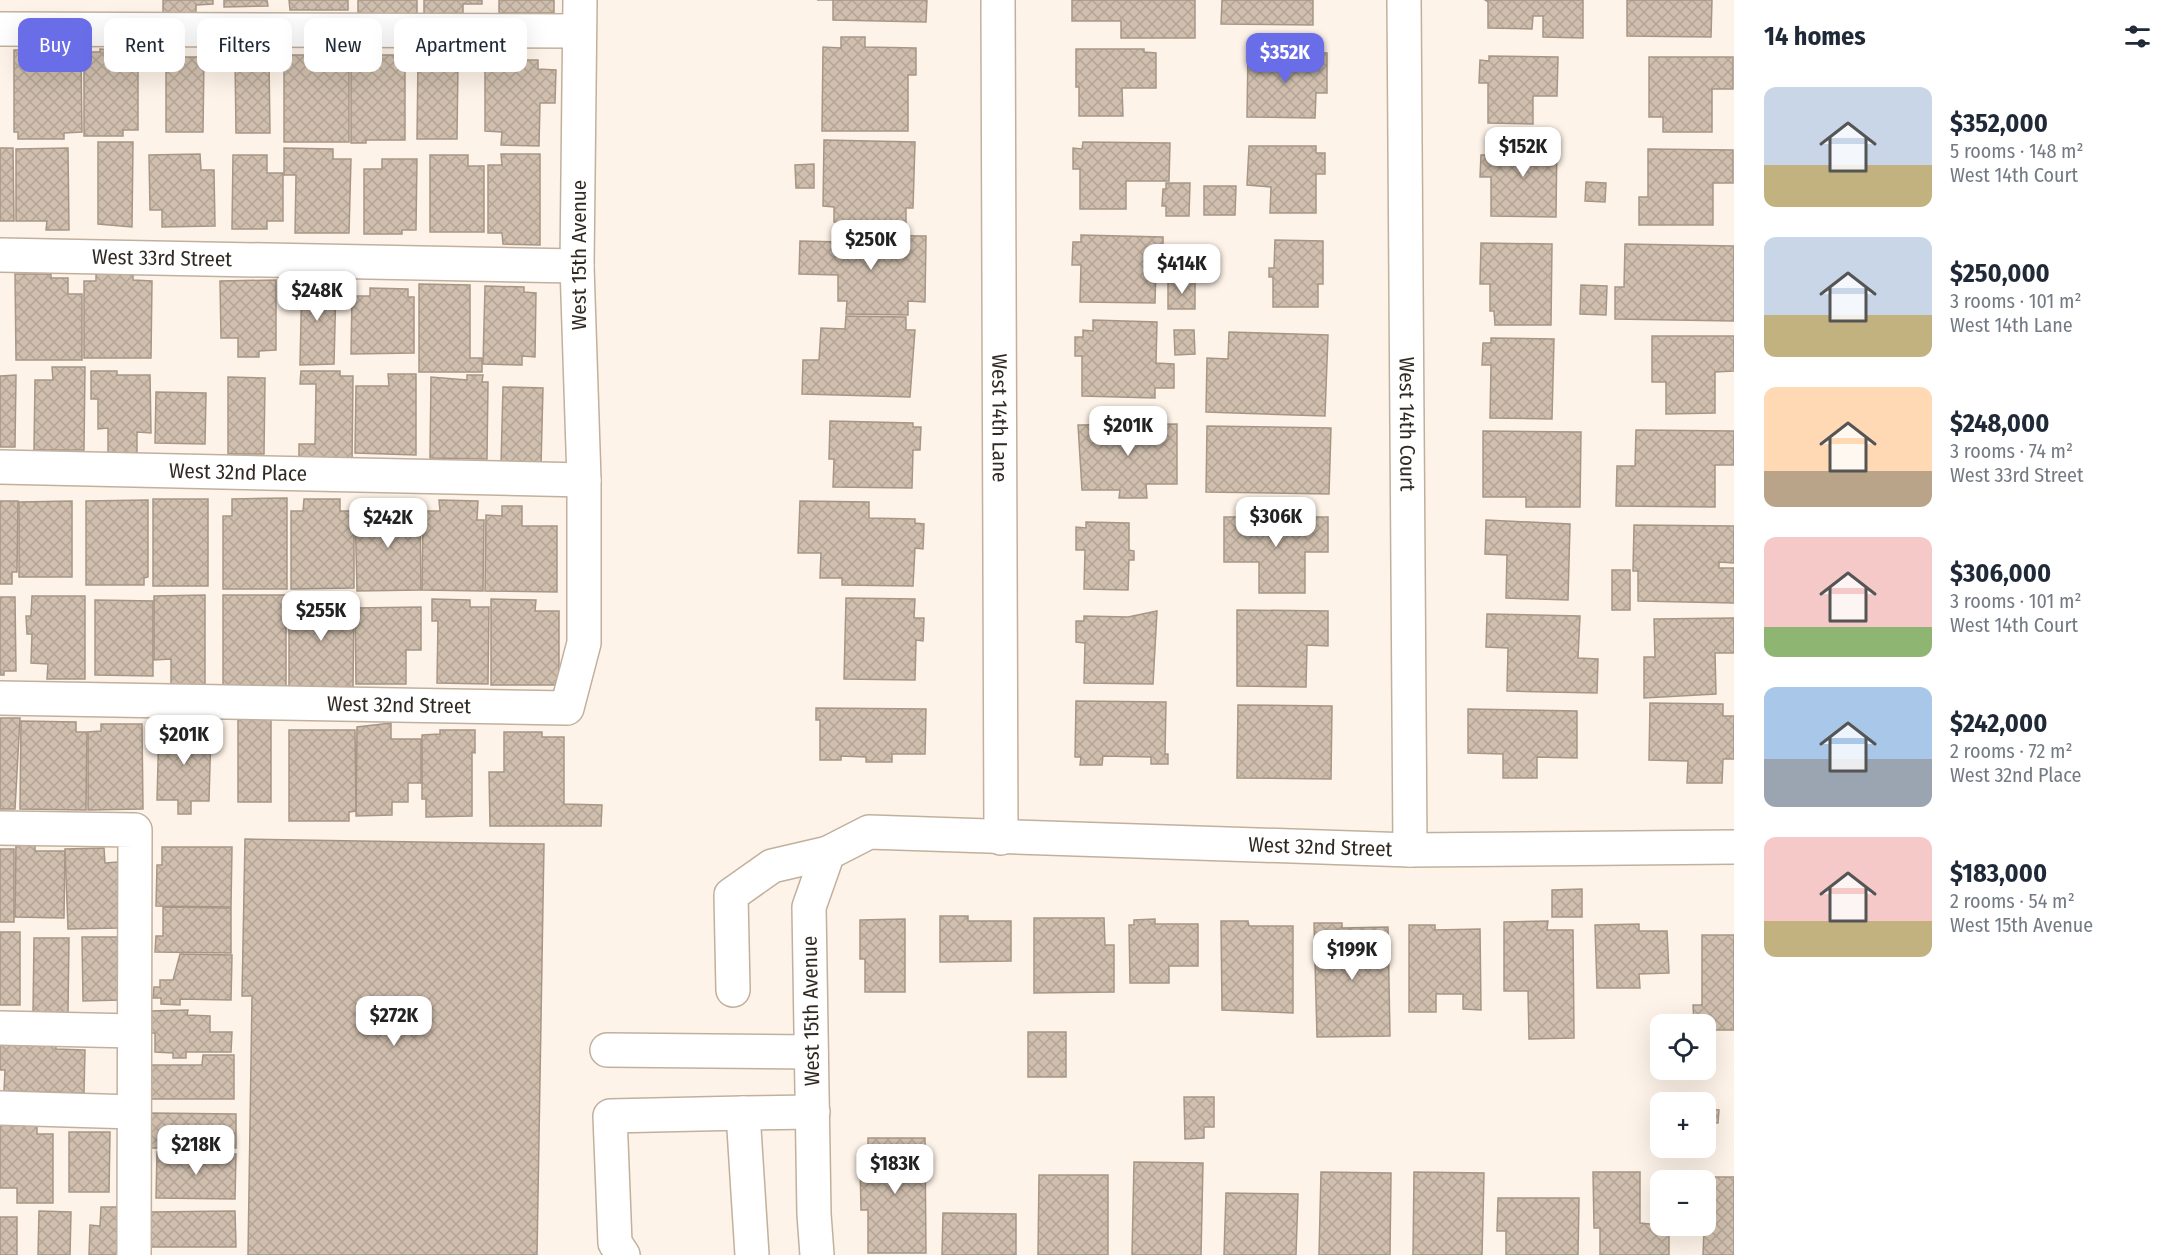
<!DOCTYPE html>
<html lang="en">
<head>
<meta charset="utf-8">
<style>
  body { margin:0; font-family:"Fira Sans Condensed",sans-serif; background:#f6f6f7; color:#1f2937; height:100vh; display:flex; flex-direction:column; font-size:22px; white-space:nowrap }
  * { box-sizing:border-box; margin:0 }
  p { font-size:20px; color:#747a83 }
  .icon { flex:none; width:33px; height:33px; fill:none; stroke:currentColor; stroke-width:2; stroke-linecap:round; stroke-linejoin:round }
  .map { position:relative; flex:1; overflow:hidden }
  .details { display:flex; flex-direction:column; background:#fff; width:450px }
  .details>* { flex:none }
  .guide { position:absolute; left:18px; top:18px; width:570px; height:54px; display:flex; gap:12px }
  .fabs { position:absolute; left:1650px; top:1014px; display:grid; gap:12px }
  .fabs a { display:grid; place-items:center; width:66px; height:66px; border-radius:12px; background:#fff; box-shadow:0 6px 24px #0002; font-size:30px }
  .price { position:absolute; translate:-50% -51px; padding:0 14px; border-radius:12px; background:#fff; color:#222; font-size:20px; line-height:39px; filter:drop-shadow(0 2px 3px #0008) }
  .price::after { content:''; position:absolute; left:50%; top:36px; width:18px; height:14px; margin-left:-9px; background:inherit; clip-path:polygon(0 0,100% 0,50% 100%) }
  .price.current { background:#696de7; color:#fff }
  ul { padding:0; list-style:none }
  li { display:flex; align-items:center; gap:18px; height:150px; padding:0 30px }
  li span { display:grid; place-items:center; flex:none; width:168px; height:120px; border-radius:12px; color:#555 }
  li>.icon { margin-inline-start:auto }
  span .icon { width:72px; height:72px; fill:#fffc; stroke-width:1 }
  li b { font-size:26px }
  h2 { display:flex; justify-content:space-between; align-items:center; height:72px; padding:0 30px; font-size:26px }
  .pill { padding:0 21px; border-radius:12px; background:#fff; box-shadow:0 6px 24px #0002; font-size:21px; line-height:54px }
  .pill.current { background:#696de7; color:#fff }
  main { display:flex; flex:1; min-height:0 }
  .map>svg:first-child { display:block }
  .building { fill:url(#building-cross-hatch); stroke:#a79685; stroke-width:1.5 }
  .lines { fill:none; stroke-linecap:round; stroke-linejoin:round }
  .minor-casing { stroke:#c1b09e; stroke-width:36 }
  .minor { stroke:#fff; stroke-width:33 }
  .labels { text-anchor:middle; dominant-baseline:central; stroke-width:4.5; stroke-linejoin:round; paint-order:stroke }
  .street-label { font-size:21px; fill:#312a23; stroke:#fff }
</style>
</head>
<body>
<main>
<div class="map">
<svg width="1734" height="1255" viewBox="0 0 1734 1255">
  <defs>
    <pattern id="building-cross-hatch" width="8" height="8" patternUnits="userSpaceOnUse" patternTransform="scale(1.5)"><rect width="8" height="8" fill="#d0bfae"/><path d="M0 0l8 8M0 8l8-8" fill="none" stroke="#b3a495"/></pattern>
  </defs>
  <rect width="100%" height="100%" fill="#fef3e8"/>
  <g class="building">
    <polygon points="163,0 213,0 213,4 196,5 196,14 163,14"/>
    <polygon points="224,0 267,0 268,6 224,7"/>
    <polygon points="289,0 348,0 348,10 290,10"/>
    <polygon points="358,0 417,0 417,14 358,15"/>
    <polygon points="424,0 482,0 482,4 463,4 463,13 424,14"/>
    <rect x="499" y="0" width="55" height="13"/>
    <polygon points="817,0 927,0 926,22 833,20 833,0"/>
    <polygon points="1072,0 1195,0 1195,38 1121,38 1121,21 1072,21"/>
    <polygon points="1222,0 1313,0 1313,25 1221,24"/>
    <polygon points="1485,0 1583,0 1583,38 1543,37 1543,16 1533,16 1532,29 1488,28 1488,2"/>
    <polygon points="1627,0 1712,0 1711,37 1627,36"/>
    <polygon points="841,37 865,37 865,47 916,48 916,75 908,75 908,131 822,131 823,47 841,48"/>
    <polygon points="65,49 65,54 81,55 82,132 64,133 64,139 18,139 18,132 14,132 14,50"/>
    <polygon points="100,49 138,52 138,130 123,130 123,136 84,136 84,52 100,52"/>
    <polygon points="1076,49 1144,49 1144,52 1156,53 1156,88 1122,88 1123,116 1079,116 1079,87 1076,87"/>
    <polygon points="1248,52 1327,53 1327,93 1316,93 1315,118 1247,117"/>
    <polygon points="284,55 320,55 320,61 349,57 349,142 284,142"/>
    <polygon points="366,55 405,55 405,140 366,140 366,143 351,143 351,58 366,59"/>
    <polygon points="1489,56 1558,57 1557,96 1533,96 1533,124 1488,123 1488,83 1479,83 1480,60 1489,61"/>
    <polygon points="166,57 204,57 203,132 166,132"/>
    <polygon points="1649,57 1733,57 1733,89 1712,89 1712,132 1663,132 1663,117 1649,117"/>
    <polygon points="235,59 269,61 270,133 236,133"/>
    <polygon points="418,60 458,61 457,139 417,139"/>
    <polygon points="501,60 538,60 538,69 556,70 555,103 540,103 539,146 501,145 502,132 485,131 485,70 501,70"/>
    <polygon points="1499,138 1557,139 1556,217 1491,216 1491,177 1480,177 1481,155 1491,155 1491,151 1499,151"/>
    <polygon points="824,140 915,142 913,208 906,208 906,224 834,222 834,207 823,206"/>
    <polygon points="98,142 133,142 132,227 98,224"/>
    <polygon points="1083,142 1170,143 1169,181 1126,181 1126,209 1080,209 1080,169 1073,169 1073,148 1082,149"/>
    <polygon points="1249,146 1316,146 1316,153 1325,153 1325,174 1316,174 1316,213 1270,213 1271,187 1247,185"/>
    <polygon points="0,148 13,148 14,221 0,221"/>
    <polygon points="68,148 69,230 46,230 47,221 16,221 16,149"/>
    <polygon points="284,148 333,149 333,159 351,159 349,233 295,233 296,175 284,175"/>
    <polygon points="1648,149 1733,150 1733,183 1713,183 1713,225 1639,225 1639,197 1648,197"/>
    <polygon points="200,154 201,170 214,170 215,226 162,227 162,210 150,210 149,155"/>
    <polygon points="501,154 540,154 540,245 503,244 502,233 488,233 488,165 502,165"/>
    <polygon points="233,155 267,155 267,173 283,173 283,221 267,221 267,229 232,229"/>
    <polygon points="430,155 468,155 468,166 484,166 484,232 430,232"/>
    <polygon points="382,159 417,159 416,230 402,230 402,234 364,234 364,169 382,169"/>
    <polygon points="814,164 814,188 796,188 795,165"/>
    <polygon points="1586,182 1606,183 1605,202 1585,201"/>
    <polygon points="1166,183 1190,183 1189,216 1166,216 1166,206 1162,206 1163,189 1166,189"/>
    <polygon points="1204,186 1236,186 1235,215 1204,215"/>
    <polygon points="842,235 926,236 925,302 908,301 908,315 846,314 847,301 838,301 838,275 799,274 800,241 842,242"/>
    <polygon points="1081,235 1163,237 1163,268 1156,268 1155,303 1080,302 1081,265 1072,265 1073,242 1081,242"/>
    <polygon points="1275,240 1323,241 1323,284 1318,284 1318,307 1273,307 1273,277 1269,277 1269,268 1274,268"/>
    <polygon points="1481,243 1552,244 1551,325 1495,325 1494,311 1490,311 1490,284 1480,284"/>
    <polygon points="1625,244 1734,246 1734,321 1615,319 1615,287 1624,287"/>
    <polygon points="96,272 133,273 133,280 152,281 151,358 84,358 84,281 96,281"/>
    <polygon points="15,274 51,274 51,278 68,278 68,294 82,294 82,360 16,360"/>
    <polygon points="302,276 322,276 322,286 336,286 334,364 300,365"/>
    <polygon points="276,280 276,350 259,351 259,357 238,357 238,338 221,338 220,281"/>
    <polygon points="1195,281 1195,309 1168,309 1168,282"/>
    <polygon points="419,284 470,285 470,358 482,358 482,372 419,372"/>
    <polygon points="1581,285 1607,286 1606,315 1580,314"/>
    <polygon points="485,286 524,287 524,292 536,293 535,357 522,356 522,365 483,364"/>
    <polygon points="370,288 408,289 408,297 414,297 414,353 351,354 352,296 370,296"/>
    <polygon points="846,316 906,317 906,330 915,330 910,397 802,394 803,360 819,360 821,328 845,329"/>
    <polygon points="1093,320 1157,322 1156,363 1174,364 1174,388 1155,388 1155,398 1082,396 1082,356 1075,356 1075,337 1083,337 1083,330 1093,331"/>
    <polygon points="1174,330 1194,330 1195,354 1175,355"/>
    <polygon points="1229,332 1328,335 1325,416 1206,412 1207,358 1228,359"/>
    <polygon points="1652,336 1734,336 1734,371 1715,372 1715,413 1666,414 1666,382 1652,382"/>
    <polygon points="1491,338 1554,339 1552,419 1490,418 1491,365 1482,365 1483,343 1491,343"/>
    <polygon points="52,367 85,367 84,450 34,450 35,380 53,380"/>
    <polygon points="91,371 117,371 117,375 150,375 151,433 137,432 137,454 108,454 108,428 98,429 98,399 91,399"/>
    <polygon points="301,371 340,371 340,376 353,376 352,467 299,461 299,444 315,444 316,384 300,384"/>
    <polygon points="388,374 416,374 416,455 355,453 356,386 389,386"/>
    <polygon points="16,375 15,447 0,447 0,376"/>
    <polygon points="467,375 483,375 482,382 488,382 487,459 430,458 431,377 467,380"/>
    <polygon points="228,377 265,378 264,454 228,454"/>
    <polygon points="503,387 543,388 541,466 501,465"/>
    <polygon points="156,392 206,393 205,444 155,443"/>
    <polygon points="830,421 913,423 913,427 921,427 920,450 913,450 912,488 833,487 834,459 829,459"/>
    <polygon points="1177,424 1177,484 1146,484 1147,498 1119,498 1120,490 1082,490 1078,425"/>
    <polygon points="1207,426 1331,428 1329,494 1206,492"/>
    <polygon points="1636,430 1734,431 1734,465 1715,465 1715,507 1616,506 1617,466 1635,466"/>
    <polygon points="1483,431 1581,432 1580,507 1526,507 1526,497 1483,497"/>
    <polygon points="287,498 287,589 223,589 223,516 232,516 232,499"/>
    <rect x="153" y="499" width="55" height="87"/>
    <polygon points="304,499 340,499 340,511 354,511 354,588 291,589 291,511 303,511"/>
    <polygon points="148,500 148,577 144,578 144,585 86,585 86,501"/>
    <polygon points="439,500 478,501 477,520 484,520 483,591 422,590 423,511 440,511"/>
    <polygon points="0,501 18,501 17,572 12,572 12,584 0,584"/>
    <polygon points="72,501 72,577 19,577 19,502"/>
    <polygon points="800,501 869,502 869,518 915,519 915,523 924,524 923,549 915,548 913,586 842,585 842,578 820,578 821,553 798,553"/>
    <polygon points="502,506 522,506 522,526 557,526 557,592 485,591 486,515 502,516"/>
    <polygon points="355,507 420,510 421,590 357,591"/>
    <polygon points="1224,517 1328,517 1328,552 1305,552 1305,593 1259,593 1259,562 1224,562"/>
    <polygon points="1486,520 1570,524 1568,600 1506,598 1507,555 1485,554"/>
    <polygon points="1086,522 1129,523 1129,550 1134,551 1134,560 1129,560 1128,590 1084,589 1085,550 1076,550 1076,527 1086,528"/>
    <polygon points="1634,525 1734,526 1734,563 1719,562 1719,568 1734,568 1734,603 1638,601 1638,571 1633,571"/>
    <rect x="1612" y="570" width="18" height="40"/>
    <polygon points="205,595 205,688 171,688 171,659 154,660 154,596"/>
    <rect x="223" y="595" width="63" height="95"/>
    <polygon points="289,595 336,595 336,599 354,600 353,689 289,689"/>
    <polygon points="32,596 85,596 85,679 47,679 48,664 31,663 32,634 27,634 26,616 31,616"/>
    <polygon points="0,597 15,597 16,671 4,671 4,675 0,675"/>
    <polygon points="846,598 915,599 914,618 924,618 923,641 916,640 915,680 844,679"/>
    <polygon points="432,599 470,600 470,607 489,607 488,684 437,683 438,621 432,621"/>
    <polygon points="491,599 536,600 535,611 559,611 559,685 491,685"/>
    <polygon points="95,600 153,601 153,676 95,675"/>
    <polygon points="421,607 421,650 406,650 406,684 356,684 355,608"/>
    <polygon points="1237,610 1328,611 1328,646 1307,645 1306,687 1237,686"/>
    <polygon points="1157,611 1153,684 1084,683 1085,643 1076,642 1076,621 1084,621 1084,616 1128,617"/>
    <polygon points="1487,614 1580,616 1578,658 1598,659 1597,693 1507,691 1508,648 1486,647"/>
    <polygon points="1734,618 1734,653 1715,653 1716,694 1644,698 1644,657 1655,657 1654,619"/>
    <polygon points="1076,701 1166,702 1165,754 1168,754 1168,764 1151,764 1151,757 1103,756 1102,765 1080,765 1081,757 1075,757"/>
    <polygon points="1650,703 1723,704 1723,716 1734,716 1734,759 1723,759 1722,783 1687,783 1688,761 1649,760"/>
    <polygon points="1238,705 1332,706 1331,779 1237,778"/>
    <polygon points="816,708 926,709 925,754 892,754 892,762 866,762 866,757 841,756 841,760 820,760 820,720 816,720"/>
    <polygon points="1468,709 1577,711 1577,758 1537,757 1537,778 1503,778 1503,754 1468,753"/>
    <polygon points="0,718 20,718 15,809 0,809"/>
    <rect x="238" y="718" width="33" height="84"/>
    <polygon points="21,721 76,722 76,732 87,732 86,810 20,809"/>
    <polygon points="391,723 391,739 421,739 421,783 408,783 408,802 392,802 392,815 356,816 357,727"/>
    <polygon points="101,724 142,724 143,809 88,810 88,732 101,731"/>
    <polygon points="159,727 211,728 209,801 191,801 191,814 178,814 178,800 157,800"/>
    <polygon points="289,730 355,730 356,811 349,812 349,821 289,821"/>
    <polygon points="440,730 475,730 475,753 472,752 472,816 426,817 426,799 422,799 422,735 440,734"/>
    <polygon points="504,732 542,732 542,737 564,737 564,804 602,805 601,826 490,826 489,772 504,772"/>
    <polygon points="245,839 544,844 537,1255 248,1255 252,996 242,996"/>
    <polygon points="16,841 35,841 35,851 65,851 64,918 15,917"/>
    <polygon points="162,847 232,847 231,907 156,906 157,865 162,865"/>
    <polygon points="104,848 105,863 118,862 120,928 68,929 65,849"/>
    <rect x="0" y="849" width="14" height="73"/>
    <polygon points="1582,889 1582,917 1552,917 1552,890"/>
    <polygon points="163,907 231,908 231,953 155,952 156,936 163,936"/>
    <polygon points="940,916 968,916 968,921 1011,921 1011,961 940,962"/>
    <polygon points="1034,918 1104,918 1105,945 1114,945 1114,992 1034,993"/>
    <polygon points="905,919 905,992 865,992 865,959 860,959 860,920"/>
    <polygon points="1155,919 1155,924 1198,924 1198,966 1169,966 1169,983 1130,983 1129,925 1134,925 1134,920"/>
    <polygon points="1221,921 1248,921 1249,926 1293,926 1293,1013 1222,1010"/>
    <polygon points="1548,921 1547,930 1573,930 1574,1038 1529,1039 1528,991 1504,991 1504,922"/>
    <polygon points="1314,923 1342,923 1342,928 1388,927 1390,1036 1317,1037"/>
    <polygon points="1639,924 1639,931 1667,931 1669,973 1639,974 1640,988 1597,988 1595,925"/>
    <polygon points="1409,925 1435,925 1435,930 1480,929 1481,1010 1463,1009 1463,994 1436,994 1436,1012 1409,1012"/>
    <rect x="0" y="932" width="20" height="73"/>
    <polygon points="1702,935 1734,935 1734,1030 1706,1030 1706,1024 1694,1024 1693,1005 1702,1005"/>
    <polygon points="82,937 120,937 120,1000 83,1001"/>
    <polygon points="34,938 69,938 68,1014 33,1014"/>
    <polygon points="180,954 232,955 231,1000 180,999 180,1005 161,1004 161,998 153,998 154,987 160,987 160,980 173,980"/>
    <polygon points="188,1010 187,1015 210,1016 210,1032 232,1032 231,1052 186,1052 186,1058 173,1058 173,1053 155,1052 155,1033 150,1033 150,1011"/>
    <rect x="1028" y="1032" width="38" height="45"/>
    <polygon points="0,1039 56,1040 56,1049 85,1050 84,1093 4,1091 5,1070 0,1070"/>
    <polygon points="203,1055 234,1055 234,1099 150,1099 150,1065 202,1065"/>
    <polygon points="1184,1097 1214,1097 1214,1127 1204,1127 1204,1138 1185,1139"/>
    <polygon points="1706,1109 1719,1110 1718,1123 1706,1122"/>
    <polygon points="151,1113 236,1114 236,1148 151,1148"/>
    <polygon points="0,1123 37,1123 37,1134 53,1134 53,1203 17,1203 17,1188 0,1188"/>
    <polygon points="69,1132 110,1132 109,1192 69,1192"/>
    <polygon points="868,1138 925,1138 926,1253 868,1253 868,1210 861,1210 860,1161 868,1161"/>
    <polygon points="157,1152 236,1154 235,1199 156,1198"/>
    <polygon points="1134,1162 1203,1163 1201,1255 1132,1255"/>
    <polygon points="1321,1172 1391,1173 1390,1255 1319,1255"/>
    <polygon points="1414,1172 1484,1173 1482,1255 1413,1255"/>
    <polygon points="1593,1172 1640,1172 1640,1223 1669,1226 1669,1255 1600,1255 1600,1228 1594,1228"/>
    <polygon points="1039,1175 1108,1175 1108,1255 1038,1255"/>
    <polygon points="1683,1177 1734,1177 1734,1255 1703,1255 1706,1180 1683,1180"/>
    <polygon points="1226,1193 1298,1194 1296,1255 1224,1255"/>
    <polygon points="1498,1198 1579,1198 1578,1255 1506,1255 1506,1231 1497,1231"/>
    <polygon points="101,1207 120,1207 119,1255 89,1255 90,1225 100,1226"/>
    <polygon points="39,1211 71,1212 70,1255 38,1255"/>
    <polygon points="235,1211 236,1247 149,1247 148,1212"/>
    <polygon points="943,1213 1016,1214 1016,1255 942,1255"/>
    <rect x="0" y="1217" width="17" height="38"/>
  </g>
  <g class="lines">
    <defs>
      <g id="minor">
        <path id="s1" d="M998,0L1001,838"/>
        <path id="s2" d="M1404,0L1410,850"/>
        <polyline points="0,29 579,31"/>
        <path id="s3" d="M0,255L577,266"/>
        <path id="s4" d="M0,467L584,480"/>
        <path id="s5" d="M0,698L567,708L584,643V480L577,266L580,0"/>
        <polyline points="0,828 135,830 134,1255"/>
        <polyline points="733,990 731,895 772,866 828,853"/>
        <polyline points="0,1028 134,1031"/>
        <polyline points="607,1050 811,1052"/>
        <polyline points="0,1108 134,1112"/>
        <polyline points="743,1113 813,1112"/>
        <polyline points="623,1255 615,1243 610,1116 743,1113 752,1255"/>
        <path id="s6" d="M817,1255L814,1214L809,907L828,853L869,832L1410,850L1734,847"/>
      </g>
    </defs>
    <use href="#minor" class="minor-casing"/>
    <use href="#minor" class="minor"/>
  </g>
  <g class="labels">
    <g class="street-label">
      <text transform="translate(579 255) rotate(-90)">West 15th Avenue</text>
      <text stroke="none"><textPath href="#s3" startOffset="162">West 33rd Street</textPath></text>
      <text stroke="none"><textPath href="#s1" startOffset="418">West 14th Lane</textPath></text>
      <text stroke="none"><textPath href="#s2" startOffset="424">West 14th Court</textPath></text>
      <text stroke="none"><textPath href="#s4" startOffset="238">West 32nd Place</textPath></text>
      <text stroke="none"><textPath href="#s5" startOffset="399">West 32nd Street</textPath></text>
      <text stroke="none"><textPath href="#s6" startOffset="903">West 32nd Street</textPath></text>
      <text transform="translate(811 1011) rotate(-91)">West 15th Avenue</text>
    </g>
  </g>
</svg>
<div class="fabs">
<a><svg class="icon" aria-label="locate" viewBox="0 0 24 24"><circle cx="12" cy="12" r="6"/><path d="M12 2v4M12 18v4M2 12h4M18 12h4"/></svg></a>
<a>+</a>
<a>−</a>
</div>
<b class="price current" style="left:1285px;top:84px">$352K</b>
<b class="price" style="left:1523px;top:178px">$152K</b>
<b class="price" style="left:871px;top:271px">$250K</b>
<b class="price" style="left:1182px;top:295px">$414K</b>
<b class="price" style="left:317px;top:322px">$248K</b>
<b class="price" style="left:1128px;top:457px">$201K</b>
<b class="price" style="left:1276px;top:548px">$306K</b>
<b class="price" style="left:388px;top:549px">$242K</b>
<b class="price" style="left:321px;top:642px">$255K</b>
<b class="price" style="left:184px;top:766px">$201K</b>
<b class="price" style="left:1352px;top:981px">$199K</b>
<b class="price" style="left:394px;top:1047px">$272K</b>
<b class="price" style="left:196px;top:1176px">$218K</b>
<b class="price" style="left:895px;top:1195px">$183K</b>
<div class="guide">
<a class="pill current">Buy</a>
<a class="pill">Rent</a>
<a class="pill">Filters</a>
<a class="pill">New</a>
<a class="pill">Apartment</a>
</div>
</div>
<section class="details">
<h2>14 homes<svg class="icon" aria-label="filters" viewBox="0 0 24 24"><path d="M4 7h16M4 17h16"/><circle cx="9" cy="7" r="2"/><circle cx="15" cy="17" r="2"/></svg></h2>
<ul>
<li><span style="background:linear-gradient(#c9d6e8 65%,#c2b280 0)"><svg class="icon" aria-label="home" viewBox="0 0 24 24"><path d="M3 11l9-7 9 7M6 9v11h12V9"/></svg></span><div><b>$352,000</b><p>5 rooms · 148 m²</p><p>West 14th Court</p></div></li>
<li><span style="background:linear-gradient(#c9d6e8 65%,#c2b280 0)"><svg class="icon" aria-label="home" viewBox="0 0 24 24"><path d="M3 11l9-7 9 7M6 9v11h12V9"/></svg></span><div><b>$250,000</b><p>3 rooms · 101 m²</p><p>West 14th Lane</p></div></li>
<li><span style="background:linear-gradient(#ffd9b3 70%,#b9a48a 0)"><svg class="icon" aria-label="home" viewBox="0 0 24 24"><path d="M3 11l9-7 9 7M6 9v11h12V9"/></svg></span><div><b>$248,000</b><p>3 rooms · 74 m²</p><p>West 33rd Street</p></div></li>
<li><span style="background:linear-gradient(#f6c9c9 75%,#8fb573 0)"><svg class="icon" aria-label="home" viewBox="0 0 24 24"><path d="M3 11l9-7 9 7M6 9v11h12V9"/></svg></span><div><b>$306,000</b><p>3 rooms · 101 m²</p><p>West 14th Court</p></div></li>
<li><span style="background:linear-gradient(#a9c7e8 60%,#9aa5b1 0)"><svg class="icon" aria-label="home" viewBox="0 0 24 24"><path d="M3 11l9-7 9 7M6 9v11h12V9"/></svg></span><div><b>$242,000</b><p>2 rooms · 72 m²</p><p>West 32nd Place</p></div></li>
<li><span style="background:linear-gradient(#f6c9c9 70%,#c2b280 0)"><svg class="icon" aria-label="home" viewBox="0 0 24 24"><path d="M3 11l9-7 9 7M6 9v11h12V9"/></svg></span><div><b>$183,000</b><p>2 rooms · 54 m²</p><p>West 15th Avenue</p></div></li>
</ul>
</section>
</main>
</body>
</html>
